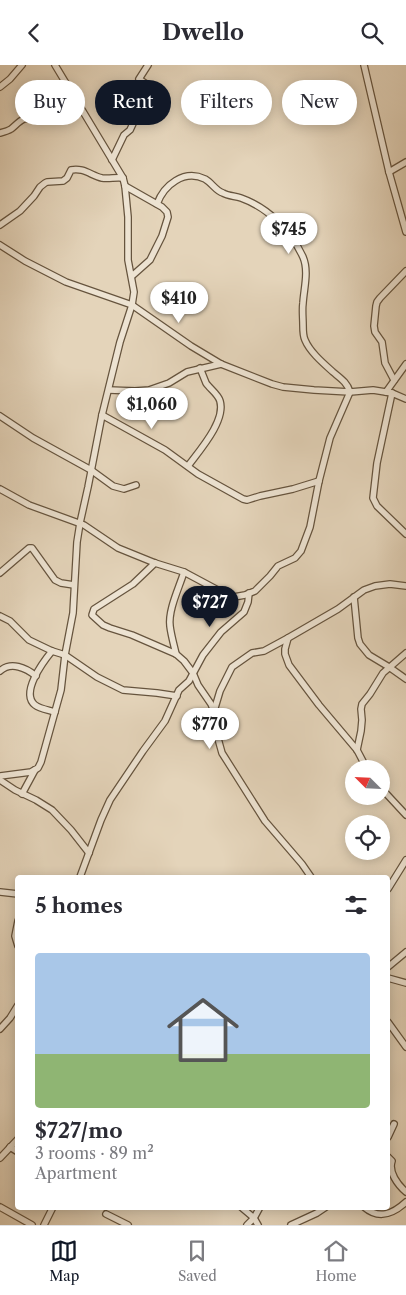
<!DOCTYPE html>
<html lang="en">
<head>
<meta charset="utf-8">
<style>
  body { margin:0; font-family:"Libre Caslon Text",serif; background:#f7f7f7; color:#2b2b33; height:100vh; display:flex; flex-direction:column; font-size:19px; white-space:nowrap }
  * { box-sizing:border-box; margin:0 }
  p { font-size:16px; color:#7c7c81 }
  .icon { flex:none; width:28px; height:28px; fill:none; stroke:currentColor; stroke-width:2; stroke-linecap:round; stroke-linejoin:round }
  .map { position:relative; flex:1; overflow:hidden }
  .panel { position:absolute; left:15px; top:810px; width:375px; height:335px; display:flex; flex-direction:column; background:#fff; border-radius:5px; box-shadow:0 2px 12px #0003 }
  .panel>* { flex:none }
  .banner { position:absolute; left:15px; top:15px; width:376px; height:45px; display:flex; gap:10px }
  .needle { width:32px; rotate:294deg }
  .controls { position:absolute; left:345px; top:695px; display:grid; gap:10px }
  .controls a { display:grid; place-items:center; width:45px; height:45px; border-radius:50%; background:#fff; box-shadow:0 2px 12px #0003; font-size:25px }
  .price { position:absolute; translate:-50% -42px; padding:0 11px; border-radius:18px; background:#fff; color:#222; font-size:16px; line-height:32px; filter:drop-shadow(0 1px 2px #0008) }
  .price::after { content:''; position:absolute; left:50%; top:30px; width:15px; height:11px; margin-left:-8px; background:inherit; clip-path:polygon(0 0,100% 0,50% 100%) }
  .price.current { background:#111827; color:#fff }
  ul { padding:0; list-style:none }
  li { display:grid; align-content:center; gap:10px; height:265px; padding:0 20px }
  li span { display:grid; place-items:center; height:155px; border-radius:5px; color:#555 }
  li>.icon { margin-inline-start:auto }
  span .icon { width:90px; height:90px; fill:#fffc; stroke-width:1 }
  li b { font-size:21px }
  h2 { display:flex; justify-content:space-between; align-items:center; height:60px; padding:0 20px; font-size:21px }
  .chip { padding:0 18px; border-radius:22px; background:#fff; box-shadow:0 2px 12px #0003; font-size:18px; line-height:45px }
  .chip.current { background:#111827; color:#fff }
  header { display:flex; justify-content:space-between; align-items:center; height:65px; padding:0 20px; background:#fff; font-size:22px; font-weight:700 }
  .menu { display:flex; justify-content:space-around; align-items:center; height:70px; border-top:1px solid #e1e1e2; background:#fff; font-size:14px; color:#7c7c81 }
  .menu a { display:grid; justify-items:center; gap:2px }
  .menu .current { color:#111827 }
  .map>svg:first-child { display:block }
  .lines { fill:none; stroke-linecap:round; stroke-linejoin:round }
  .minor-casing { stroke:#66543e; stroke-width:8 }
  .minor { stroke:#ede3d2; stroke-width:5.5 }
</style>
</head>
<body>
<header><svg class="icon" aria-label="back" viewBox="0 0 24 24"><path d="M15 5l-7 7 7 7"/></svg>Dwello<svg class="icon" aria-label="search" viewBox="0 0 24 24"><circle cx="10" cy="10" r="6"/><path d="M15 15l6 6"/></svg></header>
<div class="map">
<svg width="406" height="1160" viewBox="0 0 406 1160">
  <rect width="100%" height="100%" fill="#e4d4ba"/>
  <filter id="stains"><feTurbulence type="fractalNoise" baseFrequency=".004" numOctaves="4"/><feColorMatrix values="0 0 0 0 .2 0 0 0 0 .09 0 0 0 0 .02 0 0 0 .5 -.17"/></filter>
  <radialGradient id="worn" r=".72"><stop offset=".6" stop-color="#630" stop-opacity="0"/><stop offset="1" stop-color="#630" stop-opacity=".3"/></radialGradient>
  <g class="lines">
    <defs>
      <g id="minor">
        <polyline points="364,0 389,107 406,167"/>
        <polyline points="0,22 10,14 22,0"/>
        <path d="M0,68C4,67 8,66 11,64C15,61 19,56 24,54C30,52 34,56 40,56C55,56 68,44 75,32"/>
        <polyline points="112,95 124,70 130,65 149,24 148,20 139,14 148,0"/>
        <polyline points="389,107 406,97"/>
        <polyline points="125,121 162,142 167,147 168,152 162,171 150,195 132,211"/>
        <path d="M0,160L20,146L34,131L40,122L45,118L47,117L63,116L67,113L71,105C83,102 92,111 102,113C109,114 116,112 123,113"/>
        <polyline points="0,180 25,196 66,217 132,240 191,281 221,299 272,319 283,322 314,325 350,327 373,325 392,328 406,334"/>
        <polyline points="394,315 385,298 382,277 375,267 374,261 376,241 377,237 380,233 406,206"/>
        <polyline points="109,325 135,326 149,325 169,318 187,307 221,299"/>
        <polyline points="386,327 406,299"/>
        <polyline points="392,328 377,398 373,433 377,441 406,469"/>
        <polyline points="102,350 165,385 198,409 243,434 247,435 260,431 293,424 319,416"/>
        <polyline points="0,351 33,373 91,405 113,421 124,424 136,420"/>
        <path d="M188,401C199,386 226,356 220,336C218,329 210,324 206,318C204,313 202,308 200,303"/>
        <path d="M0,424L29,440L84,460L118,483L155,498L184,507L227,530L234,532L245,530L255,526L270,511L278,501L295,493L301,486L310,462L319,416L330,373L350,327C347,317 340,313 333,307C323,298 310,287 305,275C303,271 303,266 303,260C303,253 302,245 303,238C304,223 309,206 303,192C291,166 269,143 241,133C235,131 228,131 223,128C216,126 212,118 205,114C184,104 164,120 157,139"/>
        <polyline points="155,498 133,519 94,544 92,550 103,560 110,563 132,570 176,589 184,596 193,608 198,620 211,639 214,646"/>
        <polyline points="0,508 29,483 32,483 55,515 61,518 74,520"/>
        <polyline points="354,532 358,573 360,579 369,590 389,602 406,614"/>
        <polyline points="0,551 10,556 29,575 52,586 65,590 97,612 123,625 157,628 177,631"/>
        <polyline points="288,573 264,586 252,588 232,602 220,626 214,646 217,670 222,688 265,756 302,799 311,812"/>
        <path d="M52,586C43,597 20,628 35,640C40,644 49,645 55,647"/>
        <path d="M176,589C174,580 171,570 170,561C168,545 179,523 184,507"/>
        <path d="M0,606C11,596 26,603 36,611"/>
        <polyline points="357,685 361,666 362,655 361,644 362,639 370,629 383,608 406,588"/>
        <polyline points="367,704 357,685 319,640 289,600 285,589 285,584 288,573 338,544 364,525 375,521 390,519 406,521"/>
        <polyline points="0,711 31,707 38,703 41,697 61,625 65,590 73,548 77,477 80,458 88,422 102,350 120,277 132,240 134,227 128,195 128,152 125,121 123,113 55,0"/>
        <polyline points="0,715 15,725 36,735 52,745 71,765 89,788"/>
        <polyline points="381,723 406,750"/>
        <polyline points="22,729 35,705"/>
        <polyline points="80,812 101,755 110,735 143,686 165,656 179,625 189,616 203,590 221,567 244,547 248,537 249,528"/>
        <polyline points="388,824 406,795"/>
        <polyline points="0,827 18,829"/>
        <polyline points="18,856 15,871 18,881"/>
        <polyline points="388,902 406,887"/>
        <polyline points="388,913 406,918"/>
        <polyline points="388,957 406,982"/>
        <polyline points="0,964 10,953 18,940"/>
        <polyline points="388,1072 394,1059"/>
        <polyline points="10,1082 18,1087"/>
        <path d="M388,1092L392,1096C388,1107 398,1120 406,1127"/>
        <polyline points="0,1093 18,1074"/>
        <polyline points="0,1142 32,1160"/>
        <polyline points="241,1142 254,1153 258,1160"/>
        <path d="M364,1142C379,1155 393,1149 406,1137"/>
        <polyline points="106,1149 128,1160"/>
        <polyline points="44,1160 53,1142"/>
        <polyline points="247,1160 254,1153 260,1142"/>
        <polyline points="291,1160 317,1148 326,1142"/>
      </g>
    </defs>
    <use href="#minor" class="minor-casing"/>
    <use href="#minor" class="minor"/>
  </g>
  <rect width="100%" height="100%" filter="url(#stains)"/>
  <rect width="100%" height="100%" fill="url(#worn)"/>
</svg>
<div class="controls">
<a><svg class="needle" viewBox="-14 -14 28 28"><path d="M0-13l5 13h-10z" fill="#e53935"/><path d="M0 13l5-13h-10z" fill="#7c7c81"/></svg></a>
<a><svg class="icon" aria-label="locate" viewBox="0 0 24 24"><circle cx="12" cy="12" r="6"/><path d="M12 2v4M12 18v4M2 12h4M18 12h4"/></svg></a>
</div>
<b class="price" style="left:289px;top:190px">$745</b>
<b class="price" style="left:179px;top:259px">$410</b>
<b class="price" style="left:152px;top:365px">$1,060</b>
<b class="price current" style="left:210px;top:563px">$727</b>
<b class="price" style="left:210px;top:685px">$770</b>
<div class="banner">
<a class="chip">Buy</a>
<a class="chip current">Rent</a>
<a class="chip">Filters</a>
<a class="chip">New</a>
</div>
<section class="panel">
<h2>5 homes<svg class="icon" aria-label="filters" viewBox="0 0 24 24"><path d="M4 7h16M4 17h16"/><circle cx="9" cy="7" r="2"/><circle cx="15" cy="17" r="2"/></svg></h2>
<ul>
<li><span style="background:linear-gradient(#a9c7e8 65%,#8fb573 0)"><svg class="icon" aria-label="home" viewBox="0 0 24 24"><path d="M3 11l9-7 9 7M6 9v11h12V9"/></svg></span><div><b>$727/mo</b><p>3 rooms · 89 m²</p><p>Apartment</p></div></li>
</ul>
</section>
</div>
<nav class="menu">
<a class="current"><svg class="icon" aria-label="map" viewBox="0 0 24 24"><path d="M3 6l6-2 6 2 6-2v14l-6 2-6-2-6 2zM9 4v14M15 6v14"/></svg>Map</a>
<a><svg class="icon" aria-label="saved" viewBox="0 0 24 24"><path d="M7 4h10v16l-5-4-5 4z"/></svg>Saved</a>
<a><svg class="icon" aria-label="home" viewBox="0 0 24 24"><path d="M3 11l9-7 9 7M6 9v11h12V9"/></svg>Home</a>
</nav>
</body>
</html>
